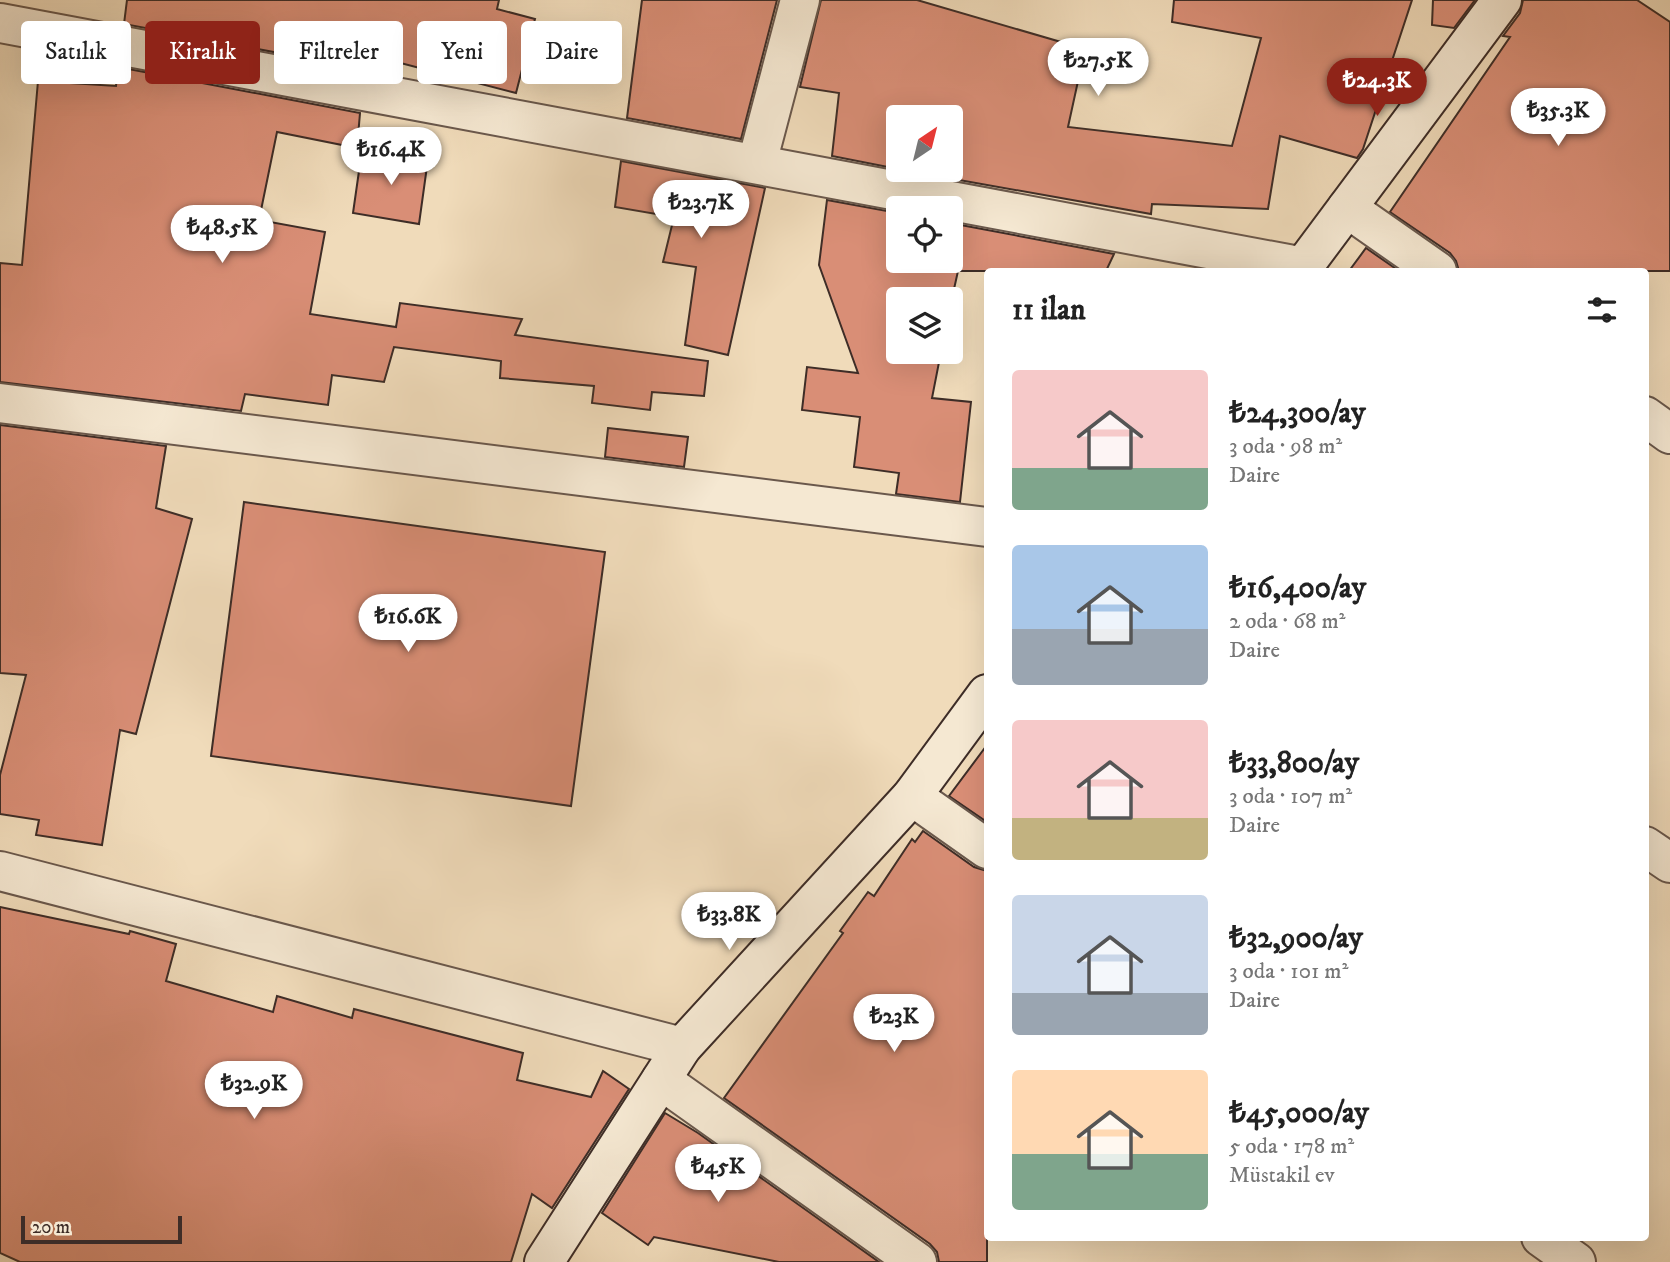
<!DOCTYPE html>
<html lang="tr">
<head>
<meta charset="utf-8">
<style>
  body { margin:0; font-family:"IM FELL DW Pica",serif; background:#f2f2f2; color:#222; height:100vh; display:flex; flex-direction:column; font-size:26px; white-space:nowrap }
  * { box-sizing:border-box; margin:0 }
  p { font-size:23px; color:#767676 }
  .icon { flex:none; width:38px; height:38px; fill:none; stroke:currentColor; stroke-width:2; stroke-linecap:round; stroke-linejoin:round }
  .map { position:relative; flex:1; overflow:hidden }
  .drawer { position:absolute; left:984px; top:268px; width:665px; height:973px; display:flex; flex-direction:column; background:#fff; border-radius:7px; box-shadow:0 7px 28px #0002 }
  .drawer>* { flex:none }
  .guide { position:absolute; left:21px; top:21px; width:665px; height:63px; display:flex; gap:14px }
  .needle { width:46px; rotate:35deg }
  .controls { position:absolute; left:886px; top:105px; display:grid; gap:14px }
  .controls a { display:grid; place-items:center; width:77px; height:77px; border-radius:7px; background:#fff; box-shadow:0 7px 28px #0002; font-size:35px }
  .scale { position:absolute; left:21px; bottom:18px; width:161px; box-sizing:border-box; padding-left:7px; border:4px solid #3e2d27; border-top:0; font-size:19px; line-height:24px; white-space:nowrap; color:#3e2d27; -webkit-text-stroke:5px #f5e8d2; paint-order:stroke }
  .price { position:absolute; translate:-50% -60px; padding:0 16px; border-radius:24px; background:#fff; color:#222; font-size:23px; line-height:46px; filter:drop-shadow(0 2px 4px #0008) }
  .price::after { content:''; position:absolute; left:50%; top:42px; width:21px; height:16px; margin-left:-10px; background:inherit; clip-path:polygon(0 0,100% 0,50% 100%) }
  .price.selected { background:#8f2418; color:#fff }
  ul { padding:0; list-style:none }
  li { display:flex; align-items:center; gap:21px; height:175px; padding:0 28px }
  li span { display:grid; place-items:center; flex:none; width:196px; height:140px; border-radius:7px; color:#555 }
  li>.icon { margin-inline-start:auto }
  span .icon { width:84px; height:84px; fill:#fffc; stroke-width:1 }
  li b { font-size:30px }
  h2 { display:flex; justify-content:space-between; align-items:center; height:84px; padding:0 28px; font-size:30px }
  .pill { padding:0 24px; border-radius:7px; background:#fff; box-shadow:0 7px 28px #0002; font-size:24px; line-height:63px }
  .pill.selected { background:#8f2418; color:#fff }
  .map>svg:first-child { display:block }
  .building { fill:#d98e76; stroke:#3e2d27; stroke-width:2 }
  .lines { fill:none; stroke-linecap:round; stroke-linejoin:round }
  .street-casing { stroke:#6a584c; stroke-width:42 }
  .secondary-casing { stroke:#3e2d27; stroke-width:42 }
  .street { stroke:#f5e8d2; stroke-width:38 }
  .secondary { stroke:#f5e8d2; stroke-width:38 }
</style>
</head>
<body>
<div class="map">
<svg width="1670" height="1262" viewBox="0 0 1670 1262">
  <rect width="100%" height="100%" fill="#f0dbba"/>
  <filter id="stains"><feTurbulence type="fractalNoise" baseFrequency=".00286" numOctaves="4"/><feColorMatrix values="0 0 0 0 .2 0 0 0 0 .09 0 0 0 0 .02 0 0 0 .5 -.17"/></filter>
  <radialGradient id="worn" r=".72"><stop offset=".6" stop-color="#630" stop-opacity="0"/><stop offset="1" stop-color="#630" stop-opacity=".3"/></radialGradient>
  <g class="building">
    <polygon points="127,0 499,0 497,9 535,19 516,93 366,54 364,69 124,24"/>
    <polygon points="642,0 777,0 741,139 627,118"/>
    <polygon points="821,0 917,0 1085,49 1068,127 1232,146 1261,38 1172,22 1174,0 1412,0 1363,149 1357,158 1280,136 1268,209 1152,204 1151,214 903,170 950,170 950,117 898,117 898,169 832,156 839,93 800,87"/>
    <polygon points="1433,0 1475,0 1454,28 1432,25"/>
    <polygon points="1523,0 1637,0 1670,22 1670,271 1459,271 1456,261 1450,253 1390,212 1510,37 1503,36 1520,13"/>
    <polygon points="118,67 360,113 357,148 277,132 259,220 325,232 310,314 396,327 400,303 522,319 515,335 708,361 704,396 652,392 650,410 592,403 594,386 500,378 501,361 394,347 384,382 332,375 328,405 245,394 241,411 0,382 0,263 22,265 38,81 116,86"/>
    <polygon points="362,150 428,159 419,224 353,213"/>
    <polygon points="621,161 765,188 728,355 685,345 696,267 663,262 674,217 615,207"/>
    <polygon points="827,200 898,213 898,261 950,261 950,223 1114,254 1106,271 958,271 950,307 950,299 898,299 898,352 941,352 932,398 971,402 960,502 896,494 899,473 854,467 860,417 802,410 807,367 858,373 819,265"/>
    <polygon points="1366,248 1399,271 1349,271"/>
    <polygon points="0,425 166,446 156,508 192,519 136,734 120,730 102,845 36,835 39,820 0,814 0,775 26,675 0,673"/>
    <polygon points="608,428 688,437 684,467 605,457"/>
    <polygon points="244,502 605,552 571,806 211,756"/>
    <polygon points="987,745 987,822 949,796"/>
    <polygon points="923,831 974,867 987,871 987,1262 939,1262 937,1252 930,1244 724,1098 843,933 840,931 868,892 874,896 912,839 915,842"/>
    <polygon points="0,907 129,934 130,931 176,944 166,981 273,1012 277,996 352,1018 354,1009 523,1053 517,1080 591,1097 603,1071 629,1089 552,1208 532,1194 511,1262 20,1262 0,1253"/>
    <polygon points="665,1113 698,1133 879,1262 779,1262 654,1237 648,1245 602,1213"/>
  </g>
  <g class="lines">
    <defs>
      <g id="street">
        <polyline points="0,23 1304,267"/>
        <polyline points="757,163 800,0"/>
        <polyline points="1347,208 1437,271"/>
        <polyline points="0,403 987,527"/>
        <polyline points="1645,416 1670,434"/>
        <polyline points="912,796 987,849"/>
        <polyline points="1645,846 1670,863"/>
        <polyline points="0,871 682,1047"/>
        <polyline points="661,1080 917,1262"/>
        <polyline points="1541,1237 1576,1262"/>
      </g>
      <g id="secondary">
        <polyline points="1300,271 1502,0"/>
        <polyline points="544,1262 682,1047 912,796 987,694"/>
      </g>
    </defs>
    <use href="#street" class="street-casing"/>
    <use href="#secondary" class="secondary-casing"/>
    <use href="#street" class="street"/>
    <use href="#secondary" class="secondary"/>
  </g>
  <rect width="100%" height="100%" filter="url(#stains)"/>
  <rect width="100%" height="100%" fill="url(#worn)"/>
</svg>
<div class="controls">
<a><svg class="needle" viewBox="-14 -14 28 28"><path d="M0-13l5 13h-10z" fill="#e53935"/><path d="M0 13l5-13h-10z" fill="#767676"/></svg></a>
<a><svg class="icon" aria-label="locate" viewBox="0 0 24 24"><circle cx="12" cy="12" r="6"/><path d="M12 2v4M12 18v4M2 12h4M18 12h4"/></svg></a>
<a><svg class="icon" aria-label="layers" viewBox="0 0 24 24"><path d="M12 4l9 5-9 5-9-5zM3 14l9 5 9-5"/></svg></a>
</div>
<div class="scale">20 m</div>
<b class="price" style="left:1098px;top:98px">₺27.5K</b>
<b class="price selected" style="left:1377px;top:118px">₺24.3K</b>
<b class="price" style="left:1558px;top:148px">₺35.3K</b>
<b class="price" style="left:391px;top:187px">₺16.4K</b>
<b class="price" style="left:701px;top:240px">₺23.7K</b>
<b class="price" style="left:222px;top:265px">₺48.5K</b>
<b class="price" style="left:408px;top:654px">₺16.6K</b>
<b class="price" style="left:729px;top:952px">₺33.8K</b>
<b class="price" style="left:894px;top:1054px">₺23K</b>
<b class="price" style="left:254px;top:1121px">₺32.9K</b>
<b class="price" style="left:718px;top:1204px">₺45K</b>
<div class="guide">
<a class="pill">Satılık</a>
<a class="pill selected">Kiralık</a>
<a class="pill">Filtreler</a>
<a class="pill">Yeni</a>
<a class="pill">Daire</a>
</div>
<section class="drawer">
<h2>11 ilan<svg class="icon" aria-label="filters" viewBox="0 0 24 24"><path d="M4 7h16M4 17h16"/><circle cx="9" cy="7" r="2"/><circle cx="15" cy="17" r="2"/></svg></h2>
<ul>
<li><span style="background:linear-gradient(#f6c9c9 70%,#7fa58c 0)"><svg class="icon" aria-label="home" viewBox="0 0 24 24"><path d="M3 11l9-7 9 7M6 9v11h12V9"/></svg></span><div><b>₺24,300/ay</b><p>3 oda · 98 m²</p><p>Daire</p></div></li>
<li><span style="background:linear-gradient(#a9c7e8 60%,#9aa5b1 0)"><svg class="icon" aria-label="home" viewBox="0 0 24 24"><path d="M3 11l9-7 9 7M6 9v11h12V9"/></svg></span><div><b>₺16,400/ay</b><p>2 oda · 68 m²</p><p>Daire</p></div></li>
<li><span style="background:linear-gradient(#f6c9c9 70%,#c2b280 0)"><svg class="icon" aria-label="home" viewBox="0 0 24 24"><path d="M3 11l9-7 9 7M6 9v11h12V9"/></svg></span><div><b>₺33,800/ay</b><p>3 oda · 107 m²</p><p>Daire</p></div></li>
<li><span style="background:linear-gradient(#c9d6e8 70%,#9aa5b1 0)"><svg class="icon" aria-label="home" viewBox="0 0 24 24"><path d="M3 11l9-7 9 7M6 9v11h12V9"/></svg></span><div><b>₺32,900/ay</b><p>3 oda · 101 m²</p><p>Daire</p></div></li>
<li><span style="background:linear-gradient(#ffd9b3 60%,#7fa58c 0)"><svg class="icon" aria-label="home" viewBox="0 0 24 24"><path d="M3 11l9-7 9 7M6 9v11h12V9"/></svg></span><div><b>₺45,000/ay</b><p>5 oda · 178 m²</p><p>Müstakil ev</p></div></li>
</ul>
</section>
</div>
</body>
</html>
